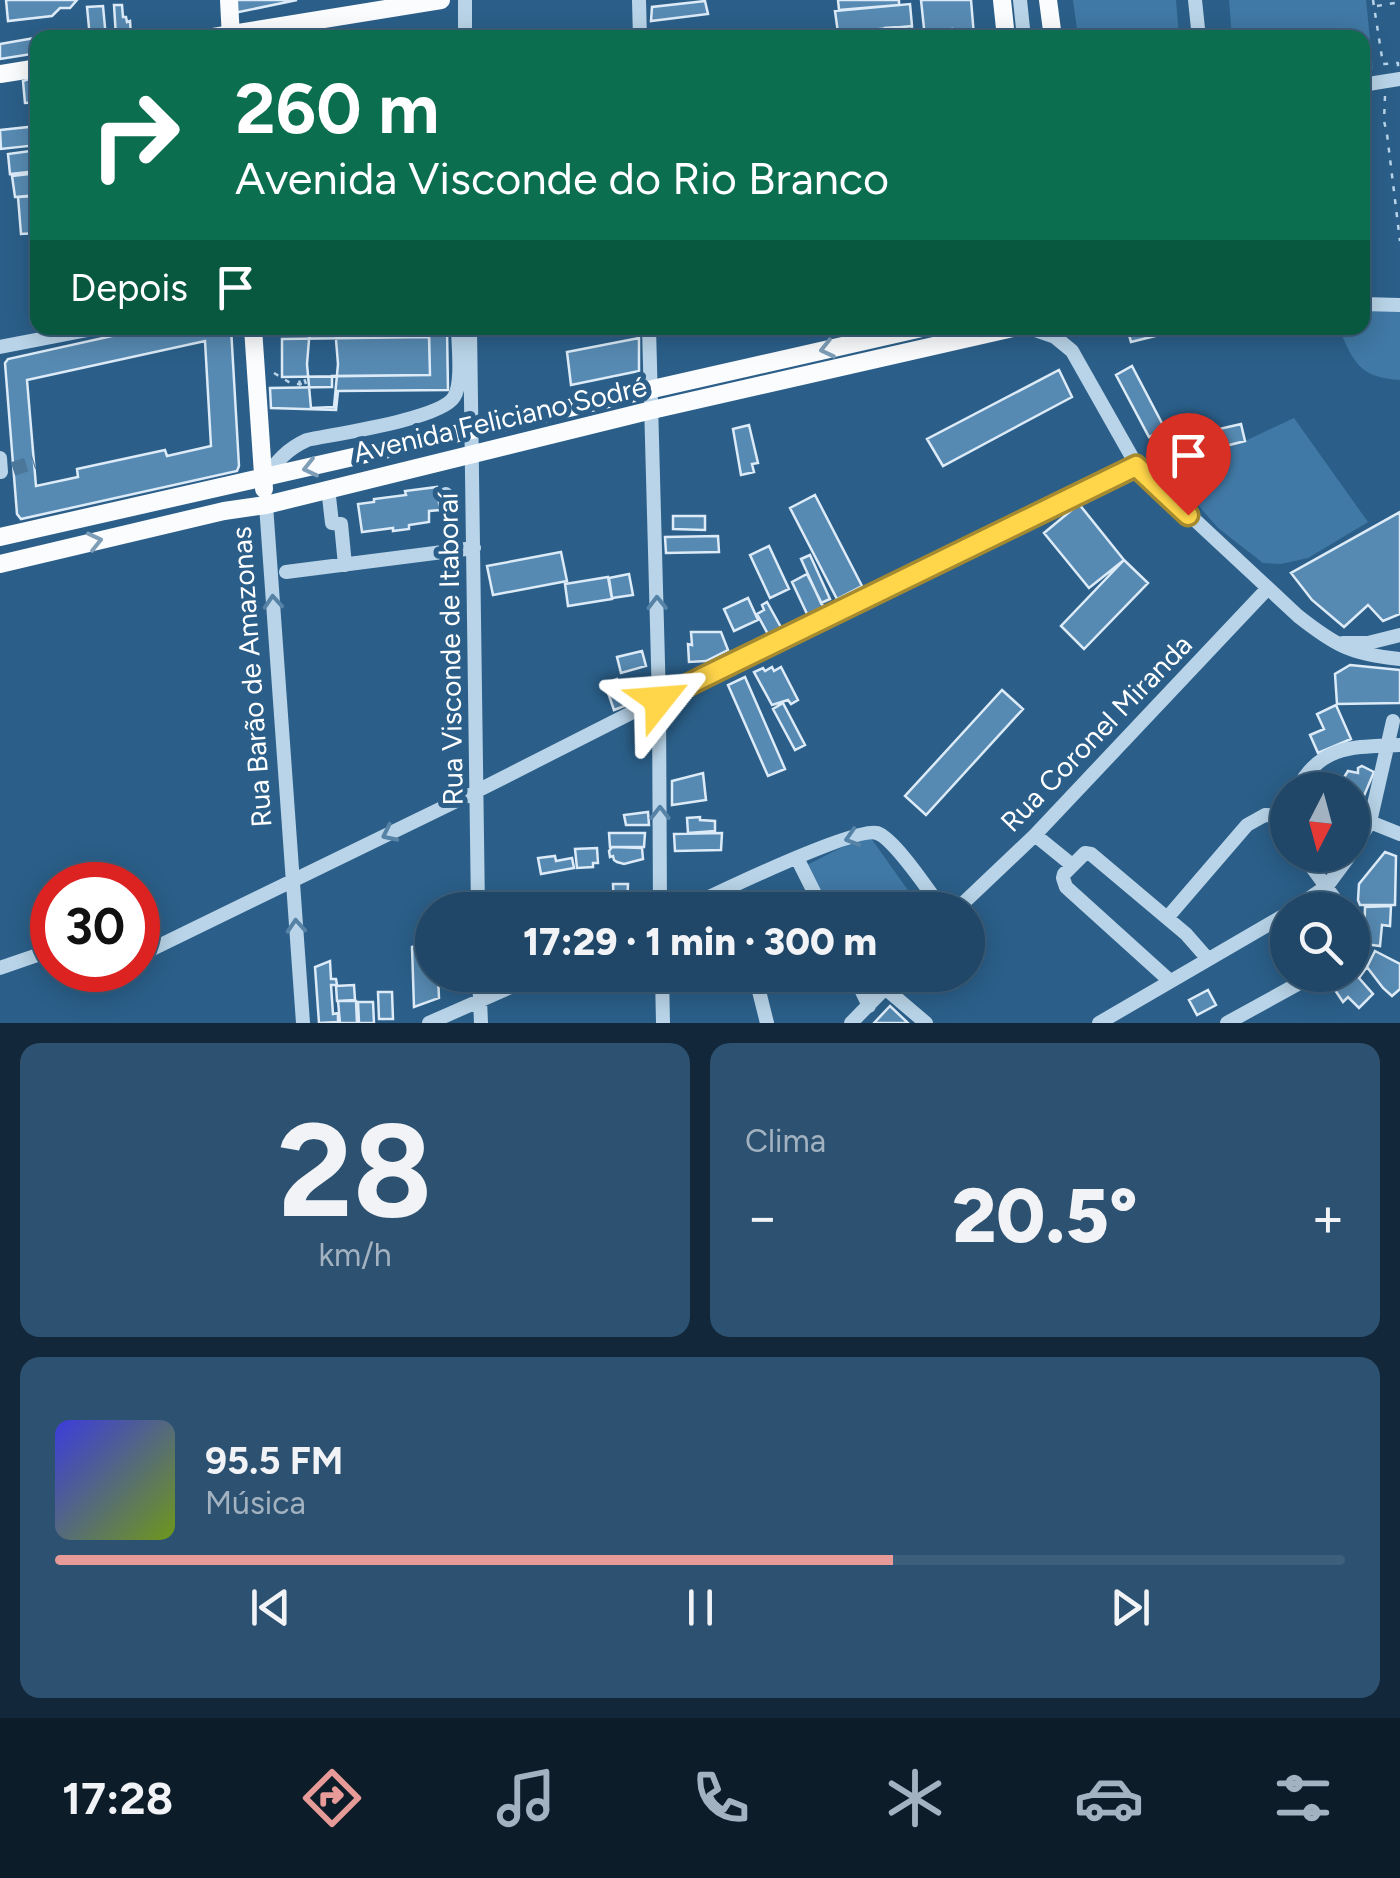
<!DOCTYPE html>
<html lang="pt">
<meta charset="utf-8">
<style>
:root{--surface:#204767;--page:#2d5170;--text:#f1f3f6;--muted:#a2b2c0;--line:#3d5f7b;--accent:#e69b98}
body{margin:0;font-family:Figtree,sans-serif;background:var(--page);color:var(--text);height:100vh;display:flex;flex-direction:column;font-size:38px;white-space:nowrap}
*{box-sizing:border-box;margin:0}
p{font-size:32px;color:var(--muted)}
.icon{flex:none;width:55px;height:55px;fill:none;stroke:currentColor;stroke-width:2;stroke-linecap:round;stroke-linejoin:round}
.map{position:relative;height:1023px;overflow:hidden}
.details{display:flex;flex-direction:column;gap:20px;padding:20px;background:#122739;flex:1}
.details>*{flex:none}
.top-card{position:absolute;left:30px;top:30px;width:1340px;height:305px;border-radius:20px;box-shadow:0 5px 25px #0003,0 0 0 2px var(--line);background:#0b6e4f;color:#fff;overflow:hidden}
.needle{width:65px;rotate:186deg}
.controls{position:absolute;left:1270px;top:772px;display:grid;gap:20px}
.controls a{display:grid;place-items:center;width:100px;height:100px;border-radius:50%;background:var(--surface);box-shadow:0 5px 25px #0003,0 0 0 2px var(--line);font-size:50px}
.speed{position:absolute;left:30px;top:862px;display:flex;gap:20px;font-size:50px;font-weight:700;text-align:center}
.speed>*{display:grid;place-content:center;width:130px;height:130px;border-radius:50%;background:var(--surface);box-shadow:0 5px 25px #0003,0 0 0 2px var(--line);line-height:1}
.speed .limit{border:15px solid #d22;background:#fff;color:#111}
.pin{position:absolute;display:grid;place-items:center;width:85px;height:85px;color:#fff;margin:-102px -42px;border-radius:50% 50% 50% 0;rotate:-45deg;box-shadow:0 0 10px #0007}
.pin .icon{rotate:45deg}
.me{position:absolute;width:110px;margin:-55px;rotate:62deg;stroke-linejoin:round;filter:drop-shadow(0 0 8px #0008)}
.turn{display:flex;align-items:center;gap:35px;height:210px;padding:0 40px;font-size:45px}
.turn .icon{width:130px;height:130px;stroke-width:2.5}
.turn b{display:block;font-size:70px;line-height:85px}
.then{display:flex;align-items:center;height:95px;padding:0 40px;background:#0003;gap:20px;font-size:38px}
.big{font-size:75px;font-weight:800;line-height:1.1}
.details .widget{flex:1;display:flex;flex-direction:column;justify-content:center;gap:15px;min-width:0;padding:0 35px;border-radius:20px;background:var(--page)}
.details .dial{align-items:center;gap:0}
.dial b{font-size:130px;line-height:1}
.song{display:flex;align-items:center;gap:30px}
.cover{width:120px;height:120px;border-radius:15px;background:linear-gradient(135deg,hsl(240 70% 55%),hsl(80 70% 35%))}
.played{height:10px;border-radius:5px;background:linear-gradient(90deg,var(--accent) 65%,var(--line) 65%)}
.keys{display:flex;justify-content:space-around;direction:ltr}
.heat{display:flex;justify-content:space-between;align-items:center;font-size:55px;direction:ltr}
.details .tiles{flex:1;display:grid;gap:20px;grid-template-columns:1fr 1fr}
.widget:last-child{grid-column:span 2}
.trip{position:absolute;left:415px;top:892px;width:570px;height:100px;border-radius:50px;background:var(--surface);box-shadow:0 5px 25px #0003,0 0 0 2px var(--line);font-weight:800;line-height:100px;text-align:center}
.tabs{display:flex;height:160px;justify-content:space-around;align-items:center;background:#0d1c29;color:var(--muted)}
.tabs .icon{width:70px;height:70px}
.tabs .active{color:var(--accent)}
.tabs b{font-size:45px;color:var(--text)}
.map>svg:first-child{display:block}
.green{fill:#4079a5}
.building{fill:#578ab2;stroke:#dcebf7;stroke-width:2.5;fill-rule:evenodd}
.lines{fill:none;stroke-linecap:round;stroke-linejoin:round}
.minor-tunnel{stroke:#4b779b;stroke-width:14;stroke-dasharray:14 7;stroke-linecap:butt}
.path{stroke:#b9d4e8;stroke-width:2.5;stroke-dasharray:5 8;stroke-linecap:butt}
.minor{stroke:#b9d4e8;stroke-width:14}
.major{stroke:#fbfcfe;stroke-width:18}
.path-bridge{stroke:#b9d4e8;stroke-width:2.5;stroke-dasharray:5 8;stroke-linecap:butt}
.oneway{stroke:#7e9eb8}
.oneway2{stroke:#5682a6}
.route-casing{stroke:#a68a30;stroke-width:25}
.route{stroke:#ffd54a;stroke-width:18}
.labels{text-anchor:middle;stroke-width:10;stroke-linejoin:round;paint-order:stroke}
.street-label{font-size:28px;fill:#fff;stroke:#2b5f89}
</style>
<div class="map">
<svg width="1400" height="1023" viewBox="0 0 1400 1023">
<rect width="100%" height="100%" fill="#2b5f89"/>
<path class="green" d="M1073,0h103l3,37h-101z
M1229,0h137l7,69 -10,2 -1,-33 -130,-1z
M1363,303l37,6v71c-40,-2 -47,-18 -61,-52h23z
M1294,418l74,104 -60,36 -27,6 -18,-1 -45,-35 -55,-63 82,-24z
M868,834l54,76h-92l-23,-45z"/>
<path class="building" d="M6,0h71l-7,8h-10l-8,8 -44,5z
M232,0h65l-63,13z
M838,0h61v5l-60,5z
M921,0h50l3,36 -19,2 -3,-9 -5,1 -2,8h-20z
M705,1l3,13 -57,7 1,-14z
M910,4l2,22 -74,7 -3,-22z
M114,5h8l1,12h3l1,5 3,-1 1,15 -15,1z
M103,6l3,32h-16l-3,-31z
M912,26l1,12h-28v-10z
M40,37l-2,1v15l-38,6v-15z
M35,77l3,25 -13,1 -2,-22z
M38,126v19l-37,4 -1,-19z
M38,150v21l-28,3 -2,-20z
M38,173v22l-23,2 -3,-21z
M38,196v37l-17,1 -3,-37z
M148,328h83l8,138 -2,5 -216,48 -4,-5 -12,-151 3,-4zM205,341l6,105 -44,10 -2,-6 -88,19 1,8 -42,9 -9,-106z
M310,328h25l3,36 -4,43 -23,1 -4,-44z
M429,328h18l1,62 -110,1 -2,19 -65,-2 -1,-20 62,-1v-11l98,-1z
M1127,328h26l2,8 -24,6z
M429,337l1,38 -148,2v-38z
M639,338v33l-68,14 -4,-33z
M1132,366l33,63 -16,8 -33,-62z
M1059,370l13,27 -129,69 -16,-27z
M1241,424l4,17 -51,13 -5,-18z
M749,425l9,38 -6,1 2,8 -13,3 -8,-46z
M437,487l3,23 -11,1v11l-20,3v4l-16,2v-3l-31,4 -4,-28 16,-2v-3l32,-4 -1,-4z
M815,495l47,91 -25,13 -47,-91z
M1079,504l45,56 -35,28 -45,-55z
M1400,512v102l-17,7 -15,-16 -24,22 -32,-27 -21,-27z
M673,516h32v14l-32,-1z
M718,536l1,16 -53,1 -1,-16z
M769,546l20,43 -19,9 -20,-43z
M561,552l6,29 -74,14 -6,-29z
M810,555l20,44 -9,4 -20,-44z
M1124,560l24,23 -64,66 -23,-23z
M629,574l4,21 -21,3 -3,-20z
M807,574l17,34 -16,8 -16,-34z
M608,577l4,22 -44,7 -3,-22z
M748,598l10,22 -24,11 -10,-22z
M767,602l16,29 -13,7 -13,-24 7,-4 -2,-5z
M691,632h30l7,18 -22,11 -17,1 -1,-18 4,1z
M642,651l4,15 -25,7 -4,-16z
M1350,665l50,5v33l-63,1 -2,-30z
M772,667l2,4 7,-4 17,33 -7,4 -3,-4 -16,5 -18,-33 9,-4 2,3z
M745,677l40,92 -17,7 -40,-91z
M617,679l10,26 -13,5 -9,-26z
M1002,690l21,19 -97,106 -21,-19z
M783,703l22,42 -10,5 -22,-41z
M1336,705l15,34 -33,14 -8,-18 14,-6 -7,-15z
M1362,766l12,6 -11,26 -11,-2v-6h-10l-4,-3 10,-16 10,2v-5z
M703,773l3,27 -34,5v-24z
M648,812l1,13h-23l-2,-10z
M700,817v3l15,1v10l-27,2 -1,-15z
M609,833h36l-1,14h-34z
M722,833l-1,17 -46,1 -1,-17z
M612,847l30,1 1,11 -19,5 -7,-2 -3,-2 -1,-4 -3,1 -1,-6z
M597,848l1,15h-5v4l-16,1 -2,-19z
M1385,852l11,4 -1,49h-35l-2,-5 1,-16z
M555,856l1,5 16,-3 2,10 -33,6 -3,-16z
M613,884h15l-1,26h-13z
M1391,906l-1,20 -8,-1 -2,21 -16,-2 1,-37z
M432,938v37h6l1,23 -25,9 -2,-60z
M1375,951l25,13v25l-8,7 -9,-8 -16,-21z
M1355,955l12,12 -8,11 14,16 -14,14 -11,-11 -5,5 -12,-18 8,-9h13v-16z
M330,961l1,18h5l1,6h-6l2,29 5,-1v9l-19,1 -4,-56z
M354,985l1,15 -18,1 -1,-15z
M1208,990l8,15 -19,10 -8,-15z
M378,992h14l1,27h-14z
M338,1001h18l1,22h-17z
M358,1002h15l1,21h-15z
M890,1006l18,17h-34z"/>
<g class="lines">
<path class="minor-tunnel" d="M13,469l21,-7"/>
<path class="path" d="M1373,0l10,64 15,-1v4
M1377,6l23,-4
M1385,96l-1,25 3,13 13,107
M274,373l18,11h14"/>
<path class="minor" d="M465,0v38
M639,0l1,38
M1020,0l4,38
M1195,0l4,38
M1362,85l38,-6
M1362,304l38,1
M470,328l8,582
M649,328l10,372 1,210
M1029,328l26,9 17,14 65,115 161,150c38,30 53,38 102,43
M0,347l98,-19
M0,458l1,14
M264,479c13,-18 23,-30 43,-39 28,-6 134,-21 147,-43 9,-14 4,-53 4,-69
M328,488l4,35 9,1 4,41
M446,494l5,56
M266,505l37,518
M286,572l188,-24
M1343,643h25l32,-8
M1297,790c23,-46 58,-43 103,-45
M1370,822l30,12
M1035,835l37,30
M1352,851l18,-29 23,-101
M1303,855l40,55
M797,858l26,52
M732,887l6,23
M682,910c29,-14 173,-84 195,-77 18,6 53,60 66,77
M956,910l79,-75 233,-247
M1292,910l35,-24 23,-31
M1167,918l80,-93 18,-10 23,1
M138,956l339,-165 225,-114 435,-211
M0,968l52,-18
M92,970l4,2 10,-2
M479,975l2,48
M662,975l1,48
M755,975l12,48
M854,975l15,31
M1170,981l-104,-94 -3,-9 1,-4 21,-21 6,1 6,5 89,75 21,24
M886,989l40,34
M429,1023l109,-48
M851,1023l47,-48
M1099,1023l189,-110
M1227,1023l87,-48"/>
<path class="major" d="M229,0l2,38
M1002,0l4,38
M1048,0l5,38
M207,38l234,-38
M0,74l38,-6
M253,328l11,161
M0,537l922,-209
M0,564l224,-53 42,-6 386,-95 361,-82"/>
<path class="path-bridge" d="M306,384l-2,-6 -5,1 1,6 9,1"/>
</g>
<defs><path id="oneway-chevron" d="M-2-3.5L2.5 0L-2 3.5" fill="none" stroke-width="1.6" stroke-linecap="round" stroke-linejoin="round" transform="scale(2.5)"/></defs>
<g class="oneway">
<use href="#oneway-chevron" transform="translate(827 349) rotate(167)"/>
<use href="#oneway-chevron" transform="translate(310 468) rotate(167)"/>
<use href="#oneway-chevron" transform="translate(95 541) rotate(-13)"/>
</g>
<g class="oneway2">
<use href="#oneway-chevron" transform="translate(273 602) rotate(-94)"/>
<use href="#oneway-chevron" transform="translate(657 603) rotate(-91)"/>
<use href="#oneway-chevron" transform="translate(660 813) rotate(-90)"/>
<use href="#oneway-chevron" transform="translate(389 834) rotate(154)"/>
<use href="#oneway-chevron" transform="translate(852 838) rotate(163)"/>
<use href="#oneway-chevron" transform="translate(296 926) rotate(-94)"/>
</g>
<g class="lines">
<defs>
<path id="route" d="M659,700l43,-22 434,-212 52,49"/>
</defs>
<use href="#route" class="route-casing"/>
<use href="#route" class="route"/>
</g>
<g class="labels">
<g class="street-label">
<text transform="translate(500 419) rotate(-13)" y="10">Avenida Feliciano Sodré</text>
<text transform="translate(450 649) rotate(-91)" y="10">Rua Visconde de Itaboraí</text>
<text transform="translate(251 677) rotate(-94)" y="10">Rua Barão de Amazonas</text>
<text transform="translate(1096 733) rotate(-46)" y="10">Rua Coronel Miranda</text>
</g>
</g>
</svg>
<div class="controls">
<a><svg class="needle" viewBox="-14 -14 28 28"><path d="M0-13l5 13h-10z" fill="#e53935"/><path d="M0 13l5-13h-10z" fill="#a2b2c0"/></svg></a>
<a><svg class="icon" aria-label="search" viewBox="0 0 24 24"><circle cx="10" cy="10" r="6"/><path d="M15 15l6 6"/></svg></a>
</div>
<div class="speed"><div class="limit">30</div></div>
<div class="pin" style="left:1188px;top:515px;background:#d93025"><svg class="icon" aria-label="arrive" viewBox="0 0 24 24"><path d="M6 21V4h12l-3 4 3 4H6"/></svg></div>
<svg class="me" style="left:659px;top:700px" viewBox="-20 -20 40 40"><path d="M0-17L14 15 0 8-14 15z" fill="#ffd54a" stroke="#fff" stroke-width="4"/></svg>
<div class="trip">17:29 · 1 min · 300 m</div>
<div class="top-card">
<div class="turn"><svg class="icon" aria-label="right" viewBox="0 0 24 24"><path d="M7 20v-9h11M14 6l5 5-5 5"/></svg><div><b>260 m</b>Avenida Visconde do Rio Branco</div></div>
<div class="then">Depois<svg class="icon" aria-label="arrive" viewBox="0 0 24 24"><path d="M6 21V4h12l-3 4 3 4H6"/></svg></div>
</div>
</div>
<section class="details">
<div class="tiles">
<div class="widget dial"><b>28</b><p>km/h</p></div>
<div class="widget"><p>Clima</p>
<div class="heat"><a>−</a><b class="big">20.5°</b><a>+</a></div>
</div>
<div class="widget">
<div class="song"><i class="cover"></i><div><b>95.5 FM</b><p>Música</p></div></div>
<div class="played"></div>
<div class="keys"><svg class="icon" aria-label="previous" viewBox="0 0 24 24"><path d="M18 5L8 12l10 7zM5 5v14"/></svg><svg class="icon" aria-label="pause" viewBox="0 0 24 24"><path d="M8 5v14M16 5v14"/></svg><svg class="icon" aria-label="next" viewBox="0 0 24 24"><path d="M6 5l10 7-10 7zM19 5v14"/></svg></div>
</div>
</div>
</section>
<nav class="tabs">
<b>17:28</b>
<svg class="icon active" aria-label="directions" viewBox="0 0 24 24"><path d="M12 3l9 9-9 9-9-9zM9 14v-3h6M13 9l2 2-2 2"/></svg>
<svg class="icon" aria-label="music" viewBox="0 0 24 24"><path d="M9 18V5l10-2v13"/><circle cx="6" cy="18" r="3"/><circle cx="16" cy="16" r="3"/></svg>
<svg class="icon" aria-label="phone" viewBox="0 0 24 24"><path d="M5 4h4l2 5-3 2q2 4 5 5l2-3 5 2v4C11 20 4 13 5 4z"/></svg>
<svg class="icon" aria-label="climate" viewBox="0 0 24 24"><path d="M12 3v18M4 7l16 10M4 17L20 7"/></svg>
<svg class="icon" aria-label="car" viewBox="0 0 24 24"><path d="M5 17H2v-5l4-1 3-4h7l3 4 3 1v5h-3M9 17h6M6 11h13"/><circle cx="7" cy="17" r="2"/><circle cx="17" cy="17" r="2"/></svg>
<svg class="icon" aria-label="filters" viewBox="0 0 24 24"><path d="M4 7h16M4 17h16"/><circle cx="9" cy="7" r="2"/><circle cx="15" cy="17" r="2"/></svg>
</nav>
